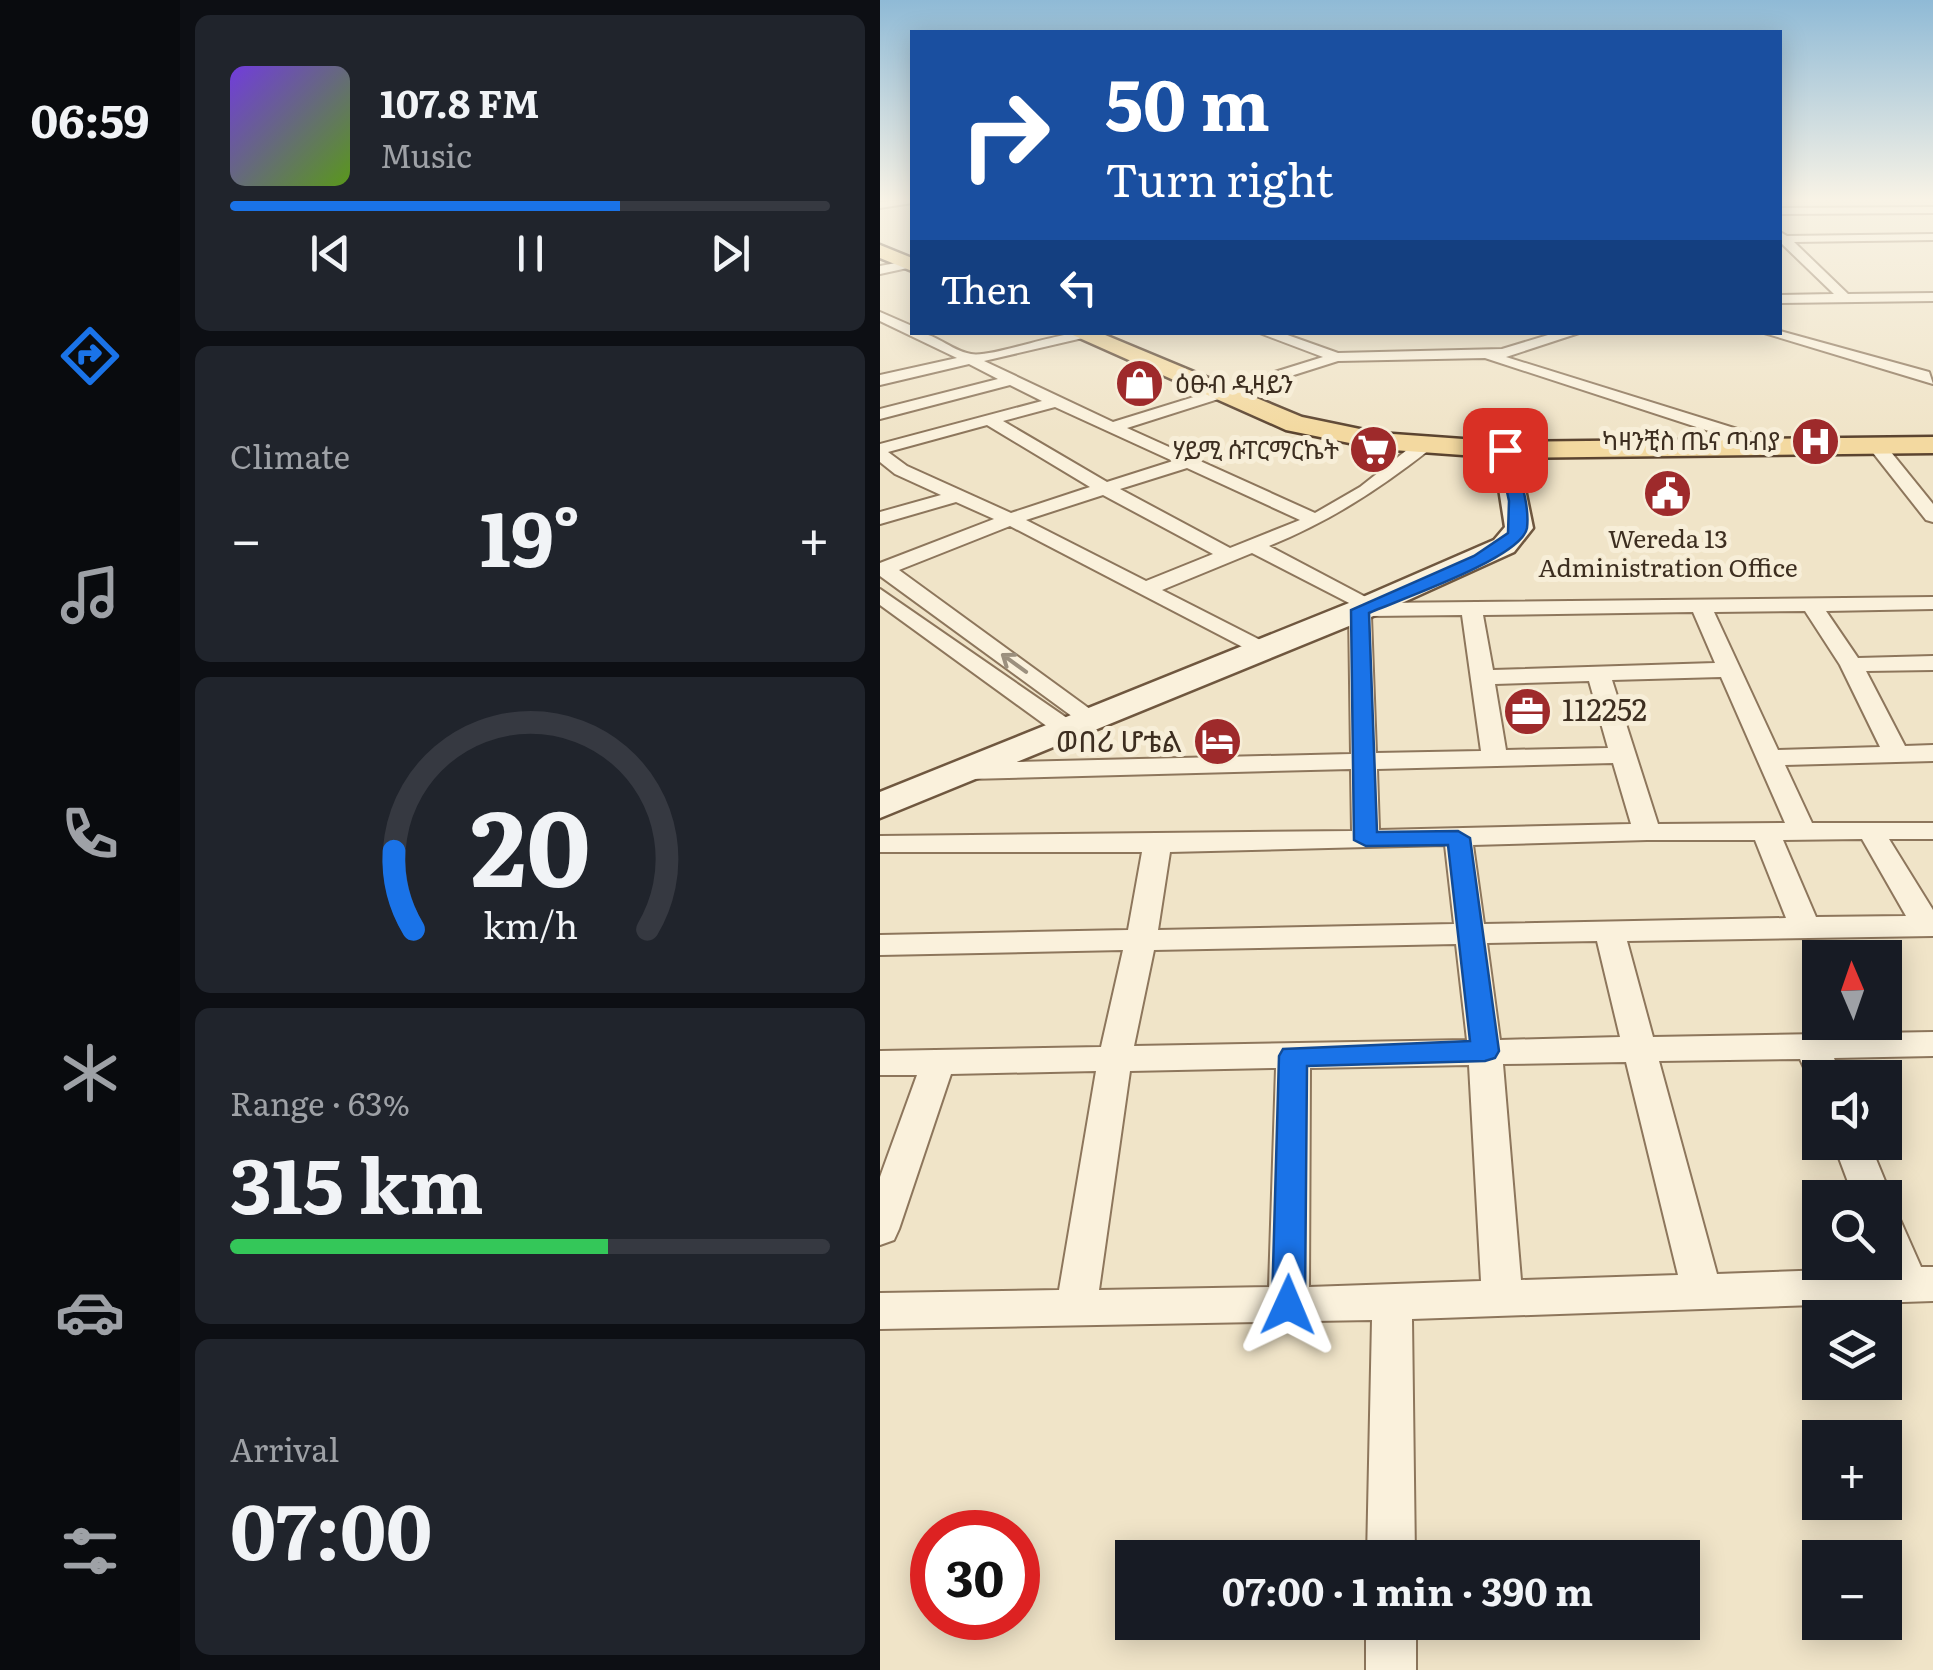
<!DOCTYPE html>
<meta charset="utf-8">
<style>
:root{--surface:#171b24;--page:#20242c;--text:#f1f3f6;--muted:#9ea1a6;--line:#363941;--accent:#1a73e8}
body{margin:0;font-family:Literata,"Noto Sans Ethiopic",serif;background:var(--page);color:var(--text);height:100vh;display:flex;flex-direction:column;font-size:38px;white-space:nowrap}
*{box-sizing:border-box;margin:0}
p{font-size:32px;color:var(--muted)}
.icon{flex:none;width:55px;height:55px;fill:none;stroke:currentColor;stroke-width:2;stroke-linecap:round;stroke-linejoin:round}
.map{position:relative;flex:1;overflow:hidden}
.sheet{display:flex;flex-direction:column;gap:15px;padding:15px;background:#0d0f14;width:700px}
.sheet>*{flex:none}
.banner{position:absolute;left:30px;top:30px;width:872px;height:305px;border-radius:0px;box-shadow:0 5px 25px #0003;background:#1a4fa0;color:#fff;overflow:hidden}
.needle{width:65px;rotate:358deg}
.buttons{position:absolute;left:922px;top:940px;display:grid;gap:20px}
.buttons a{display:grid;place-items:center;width:100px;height:100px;border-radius:0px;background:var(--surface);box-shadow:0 5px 25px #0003;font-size:50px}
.speed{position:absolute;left:30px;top:1510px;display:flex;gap:20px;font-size:50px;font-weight:700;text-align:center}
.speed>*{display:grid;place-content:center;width:130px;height:130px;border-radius:50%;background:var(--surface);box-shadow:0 5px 25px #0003;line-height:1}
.speed .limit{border:15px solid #d22;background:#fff;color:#111}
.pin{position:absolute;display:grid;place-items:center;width:85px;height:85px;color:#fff;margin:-42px;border-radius:20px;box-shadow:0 5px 15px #0006}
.me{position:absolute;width:110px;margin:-55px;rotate:1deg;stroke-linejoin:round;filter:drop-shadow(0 0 8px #0008)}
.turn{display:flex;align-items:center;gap:35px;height:210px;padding:0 30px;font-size:45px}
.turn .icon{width:130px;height:130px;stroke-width:2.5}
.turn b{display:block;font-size:70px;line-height:85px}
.then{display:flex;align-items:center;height:95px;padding:0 30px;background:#0003;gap:20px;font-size:38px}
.big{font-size:75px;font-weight:700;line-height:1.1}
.sheet .widget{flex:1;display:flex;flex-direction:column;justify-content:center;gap:15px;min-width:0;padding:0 35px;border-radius:15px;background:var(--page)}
.sheet .dial{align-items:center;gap:0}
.dial svg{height:260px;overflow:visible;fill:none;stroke:var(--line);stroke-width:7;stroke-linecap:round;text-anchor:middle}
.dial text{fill:var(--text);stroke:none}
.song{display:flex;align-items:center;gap:30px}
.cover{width:120px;height:120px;border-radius:15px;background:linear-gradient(135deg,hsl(260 70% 55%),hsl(90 70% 35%))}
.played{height:10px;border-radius:5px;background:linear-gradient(90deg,var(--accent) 65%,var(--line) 65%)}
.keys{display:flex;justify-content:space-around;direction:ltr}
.heat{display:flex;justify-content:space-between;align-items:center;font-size:55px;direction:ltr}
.charge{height:15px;border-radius:8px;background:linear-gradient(90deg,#34c759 63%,var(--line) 0)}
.trip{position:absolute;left:235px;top:1540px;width:585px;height:100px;border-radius:0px;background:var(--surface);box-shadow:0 5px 25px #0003;font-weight:700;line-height:100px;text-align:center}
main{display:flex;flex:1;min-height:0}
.menu{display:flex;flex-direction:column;width:180px;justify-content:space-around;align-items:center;background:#090b0e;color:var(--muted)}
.menu .icon{width:70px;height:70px}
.menu .selected{color:var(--accent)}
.menu b{font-size:45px;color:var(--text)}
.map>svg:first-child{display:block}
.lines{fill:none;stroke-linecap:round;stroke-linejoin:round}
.street-casing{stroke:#8d765c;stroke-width:4}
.secondary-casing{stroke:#6f573f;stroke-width:5}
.primary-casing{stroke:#5b4430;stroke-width:5}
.street{fill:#faf1dc;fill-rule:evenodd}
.secondary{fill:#faf1dc;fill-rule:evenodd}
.primary{fill:#f3d9a0;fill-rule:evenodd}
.oneway{stroke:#9c907e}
.route{fill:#1a73e8;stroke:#114b97;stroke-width:2.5}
.labels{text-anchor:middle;stroke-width:10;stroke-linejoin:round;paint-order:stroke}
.far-poi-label{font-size:25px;fill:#3d2e20;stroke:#f7eed8;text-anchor:end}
.poi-label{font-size:30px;fill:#3d2e20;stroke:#f7eed8;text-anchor:start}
</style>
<main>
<nav class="menu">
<b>06:59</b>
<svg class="icon selected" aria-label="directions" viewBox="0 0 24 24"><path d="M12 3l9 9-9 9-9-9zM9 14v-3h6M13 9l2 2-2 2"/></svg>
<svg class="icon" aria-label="music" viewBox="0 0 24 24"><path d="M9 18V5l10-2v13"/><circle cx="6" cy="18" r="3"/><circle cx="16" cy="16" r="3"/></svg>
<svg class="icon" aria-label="phone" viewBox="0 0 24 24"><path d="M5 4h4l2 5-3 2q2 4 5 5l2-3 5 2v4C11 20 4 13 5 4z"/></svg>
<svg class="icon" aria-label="climate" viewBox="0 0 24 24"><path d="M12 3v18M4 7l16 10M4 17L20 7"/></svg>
<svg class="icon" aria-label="car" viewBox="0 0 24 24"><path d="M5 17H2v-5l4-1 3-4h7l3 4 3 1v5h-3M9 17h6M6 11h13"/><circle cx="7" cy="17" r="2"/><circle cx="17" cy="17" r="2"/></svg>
<svg class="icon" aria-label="filters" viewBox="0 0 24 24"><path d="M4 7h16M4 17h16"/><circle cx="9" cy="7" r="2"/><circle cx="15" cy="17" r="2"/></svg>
</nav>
<section class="sheet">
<div class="widget">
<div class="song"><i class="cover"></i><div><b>107.8 FM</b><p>Music</p></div></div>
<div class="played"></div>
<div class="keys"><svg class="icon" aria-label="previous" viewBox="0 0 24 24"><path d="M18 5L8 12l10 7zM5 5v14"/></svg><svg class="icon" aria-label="pause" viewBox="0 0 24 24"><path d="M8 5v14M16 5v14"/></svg><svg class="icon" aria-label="next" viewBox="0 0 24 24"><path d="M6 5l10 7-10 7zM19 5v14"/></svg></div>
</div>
<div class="widget"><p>Climate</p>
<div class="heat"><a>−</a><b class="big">19°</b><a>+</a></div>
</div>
<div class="widget dial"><svg viewBox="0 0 100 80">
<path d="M14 69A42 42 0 1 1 86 69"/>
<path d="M14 69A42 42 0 0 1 8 45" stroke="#1a73e8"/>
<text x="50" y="56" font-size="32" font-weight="700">20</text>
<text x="50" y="72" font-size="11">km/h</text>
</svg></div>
<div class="widget"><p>Range · 63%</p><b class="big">315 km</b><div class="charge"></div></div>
<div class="widget"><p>Arrival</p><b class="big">07:00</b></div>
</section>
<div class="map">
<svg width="1053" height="1670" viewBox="0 0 1053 1670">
<rect width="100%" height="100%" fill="#f0e4c8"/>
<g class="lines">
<defs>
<path id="street" d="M32,199v4l-32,5v-6z
M1053,207v6l-153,1v-6z
M900,232l7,4 146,-2v6l-139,2 54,52 85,-1v8l-153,2v-8l54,-1 -54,-52z
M32,260v7l-32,7v-8z
M0,312l32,14v6c24,0 37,18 59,22 20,4 86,-22 117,-22l-1,5 -103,24 129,61 210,-65 -66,-25h22l59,21 164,-4 56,-17h24l-76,25 273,85v8h-12l-282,-92 -147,3 -211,67 188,85 45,-26 57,-45h12v8c-51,40 -99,71 -160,96l108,57 556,-6v12l-107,2 32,47 75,-2v14l-67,1 39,75 28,-1v16l-148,4 27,58h121v16h-44l44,71v26l-306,5 26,96 280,-5v24l-99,2 8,20h-22v11l-7,-2 -13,-28 -141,2 58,213 166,-6 2,-58 13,5 23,52h12v34l-521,18 3,239h-48l5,-238 -492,9v-36l179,-3 37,-219 -145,3 -52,155 -5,11 -14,5v-68l37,-102h-37v-24l221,-4 22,-97 -243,5v-20l248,-5 14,-78h-262v-16l472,-5 -1,-62 -382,10 -13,-8 13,-8 382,-9 -2,-144 4,-5 -101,-52 -90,37 106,54 3,5 -11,7 -250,-130 -111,44 206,150 -3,5h-18l-204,-149v-13l114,-44 -38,-17 -76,22v-12l61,-17 -46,-21 -15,-12v-18l162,-43 -32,-16 -130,34v-10l118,-30 -29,-15 -89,21v-10l77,-17 -77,-37zM175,407l118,54 -66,21 -104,-61zM107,425l103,62 -79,26 -104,-47 -19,-14zM307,468l113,52 -70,28 -110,-59zM223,495l110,59 -67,27 -120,-61zM925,611l35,54 40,82 -102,3 -64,-138zM813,612l22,51 -222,7 -10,-55zM582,615l19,136 -105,2 -5,-137zM841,677l64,146 -127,1 -46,-144zM709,681l19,67 -102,2 -11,-66zM733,763l18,61 -252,6 -2,-61zM982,839l44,77 -90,1 -33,-77zM767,840h108l31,78 -302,6 -11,-79zM565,845l9,79 -296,6 12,-78zM717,941l23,96 -120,3 -13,-97zM576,944l11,96 -333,6 20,-96zM746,1062l52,213 -157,5 -18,-216zM589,1065l12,216 -172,6 1,-219zM396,1068l-7,219 -170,3 31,-219z
M900,331l149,41 4,12 -172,-52z
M990,441h12l51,63v18l-7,-2 -56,-71z
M0,589l197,136 3,5 -3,5h-18l-179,-130z
M953,1142h36l23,56 -6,11 -1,-11h-31z
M486,1622h50v48h-50z"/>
<path id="secondary" d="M625,443l12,7 16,78 -19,24 -143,65 -491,201v-26l469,-189 145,-63 11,-13 -12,-77z"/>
<path id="primary" d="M0,245l32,13v13l-32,-13z
M186,332h32l204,85 77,16 126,9 428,-5v16l-428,5 -126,-9 -93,-19z"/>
</defs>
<use href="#street" class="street-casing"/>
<use href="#secondary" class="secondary-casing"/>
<use href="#primary" class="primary-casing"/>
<use href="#street" class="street"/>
<use href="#secondary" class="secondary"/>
<use href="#primary" class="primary"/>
</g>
<defs><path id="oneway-shaft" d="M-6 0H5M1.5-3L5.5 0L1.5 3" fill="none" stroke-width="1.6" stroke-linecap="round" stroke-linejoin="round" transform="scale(2.5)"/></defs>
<use class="oneway" href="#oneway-shaft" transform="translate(134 663) rotate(-144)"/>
<linearGradient id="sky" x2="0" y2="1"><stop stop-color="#8fbad6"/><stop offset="0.46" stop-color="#f8f3e6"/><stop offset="1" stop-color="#f8f3e6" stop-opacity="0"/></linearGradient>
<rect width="1053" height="433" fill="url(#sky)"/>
<path class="route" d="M625,446l7,4c6,23 18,53 15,78 -5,30 -129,72 -158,85l8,219 81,-1 12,7 29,213 -4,7 -10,3 -178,5 -2,239 -5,10 -12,5 -11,-5 -5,-10 7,-249 4,-7 187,-8 -22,-196 -82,1 -12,-6 -3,-230 123,-54 34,-23 1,-32 -11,-51z"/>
<defs>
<symbol id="shop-disc" viewBox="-11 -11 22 22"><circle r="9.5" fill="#9e2a2b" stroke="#f7eed8"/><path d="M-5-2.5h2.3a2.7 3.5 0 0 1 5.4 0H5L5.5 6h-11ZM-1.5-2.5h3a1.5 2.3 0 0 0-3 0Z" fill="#fff"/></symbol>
<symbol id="hospital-disc" viewBox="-11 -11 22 22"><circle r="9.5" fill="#9e2a2b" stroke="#f7eed8"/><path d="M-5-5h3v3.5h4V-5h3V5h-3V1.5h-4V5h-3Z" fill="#fff"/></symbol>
<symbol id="supermarket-disc" viewBox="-11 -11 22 22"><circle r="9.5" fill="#9e2a2b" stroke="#f7eed8"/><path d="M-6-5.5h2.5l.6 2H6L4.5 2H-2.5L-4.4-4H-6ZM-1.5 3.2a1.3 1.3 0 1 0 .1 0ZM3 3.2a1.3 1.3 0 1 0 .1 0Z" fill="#fff"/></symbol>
<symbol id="civic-disc" viewBox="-11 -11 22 22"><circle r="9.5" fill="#9e2a2b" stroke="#f7eed8"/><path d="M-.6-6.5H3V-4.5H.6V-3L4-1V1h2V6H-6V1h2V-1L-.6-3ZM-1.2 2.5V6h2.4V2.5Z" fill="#fff"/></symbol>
<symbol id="office-disc" viewBox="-11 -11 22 22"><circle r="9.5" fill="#9e2a2b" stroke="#f7eed8"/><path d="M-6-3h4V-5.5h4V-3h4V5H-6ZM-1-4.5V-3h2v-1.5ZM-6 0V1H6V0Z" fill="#fff"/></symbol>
<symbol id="hotel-disc" viewBox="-11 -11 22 22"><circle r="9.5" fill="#9e2a2b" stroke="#f7eed8"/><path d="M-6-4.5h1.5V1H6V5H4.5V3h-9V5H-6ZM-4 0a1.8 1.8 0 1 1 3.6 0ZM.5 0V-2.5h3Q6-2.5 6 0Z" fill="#fff"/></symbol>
</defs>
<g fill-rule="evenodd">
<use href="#shop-disc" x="232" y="356" width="55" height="55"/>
<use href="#hospital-disc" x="908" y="414" width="55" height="55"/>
<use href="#supermarket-disc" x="466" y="422" width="55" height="55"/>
<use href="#civic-disc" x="760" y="466" width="55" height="55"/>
<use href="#office-disc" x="620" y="684" width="55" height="55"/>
<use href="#hotel-disc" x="310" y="714" width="55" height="55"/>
</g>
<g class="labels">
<g class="far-poi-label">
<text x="295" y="393" text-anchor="start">ዕፁብ ዲዛይን</text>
<text x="900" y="450">ካዛንቺስ ጤና ጣብያ</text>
<text x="459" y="459">ሃይሚ ሱፐርማርኬት</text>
<text x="788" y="548" text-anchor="middle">Wereda 13<tspan x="788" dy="29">Administration Office</tspan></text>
</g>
<g class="poi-label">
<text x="682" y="721">112252</text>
<text x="302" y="752" text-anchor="end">ወበሪ ሆቴል</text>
</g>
</g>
</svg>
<div class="buttons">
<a><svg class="needle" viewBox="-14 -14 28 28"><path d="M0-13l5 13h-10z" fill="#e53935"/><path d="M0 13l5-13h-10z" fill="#9ea1a6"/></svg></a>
<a><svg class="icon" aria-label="sound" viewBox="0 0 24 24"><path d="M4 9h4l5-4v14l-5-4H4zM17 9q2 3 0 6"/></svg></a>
<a><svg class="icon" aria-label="search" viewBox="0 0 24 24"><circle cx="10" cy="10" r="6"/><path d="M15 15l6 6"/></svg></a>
<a><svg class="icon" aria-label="layers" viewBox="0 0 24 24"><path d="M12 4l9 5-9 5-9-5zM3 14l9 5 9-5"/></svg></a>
<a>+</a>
<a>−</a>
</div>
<div class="speed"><div class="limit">30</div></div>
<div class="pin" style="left:625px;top:450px;background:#d93025"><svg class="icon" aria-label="arrive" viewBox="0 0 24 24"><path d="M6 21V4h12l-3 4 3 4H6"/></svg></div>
<svg class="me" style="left:408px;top:1305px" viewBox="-20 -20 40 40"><path d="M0-17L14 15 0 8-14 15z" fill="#1a73e8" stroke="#fff" stroke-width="4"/></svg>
<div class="trip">07:00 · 1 min · 390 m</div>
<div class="banner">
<div class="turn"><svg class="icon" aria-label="right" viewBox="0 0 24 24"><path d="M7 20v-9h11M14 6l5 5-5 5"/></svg><div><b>50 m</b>Turn right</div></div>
<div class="then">Then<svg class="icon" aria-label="left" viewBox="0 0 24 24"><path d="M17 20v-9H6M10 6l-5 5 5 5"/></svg></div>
</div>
</div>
</main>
